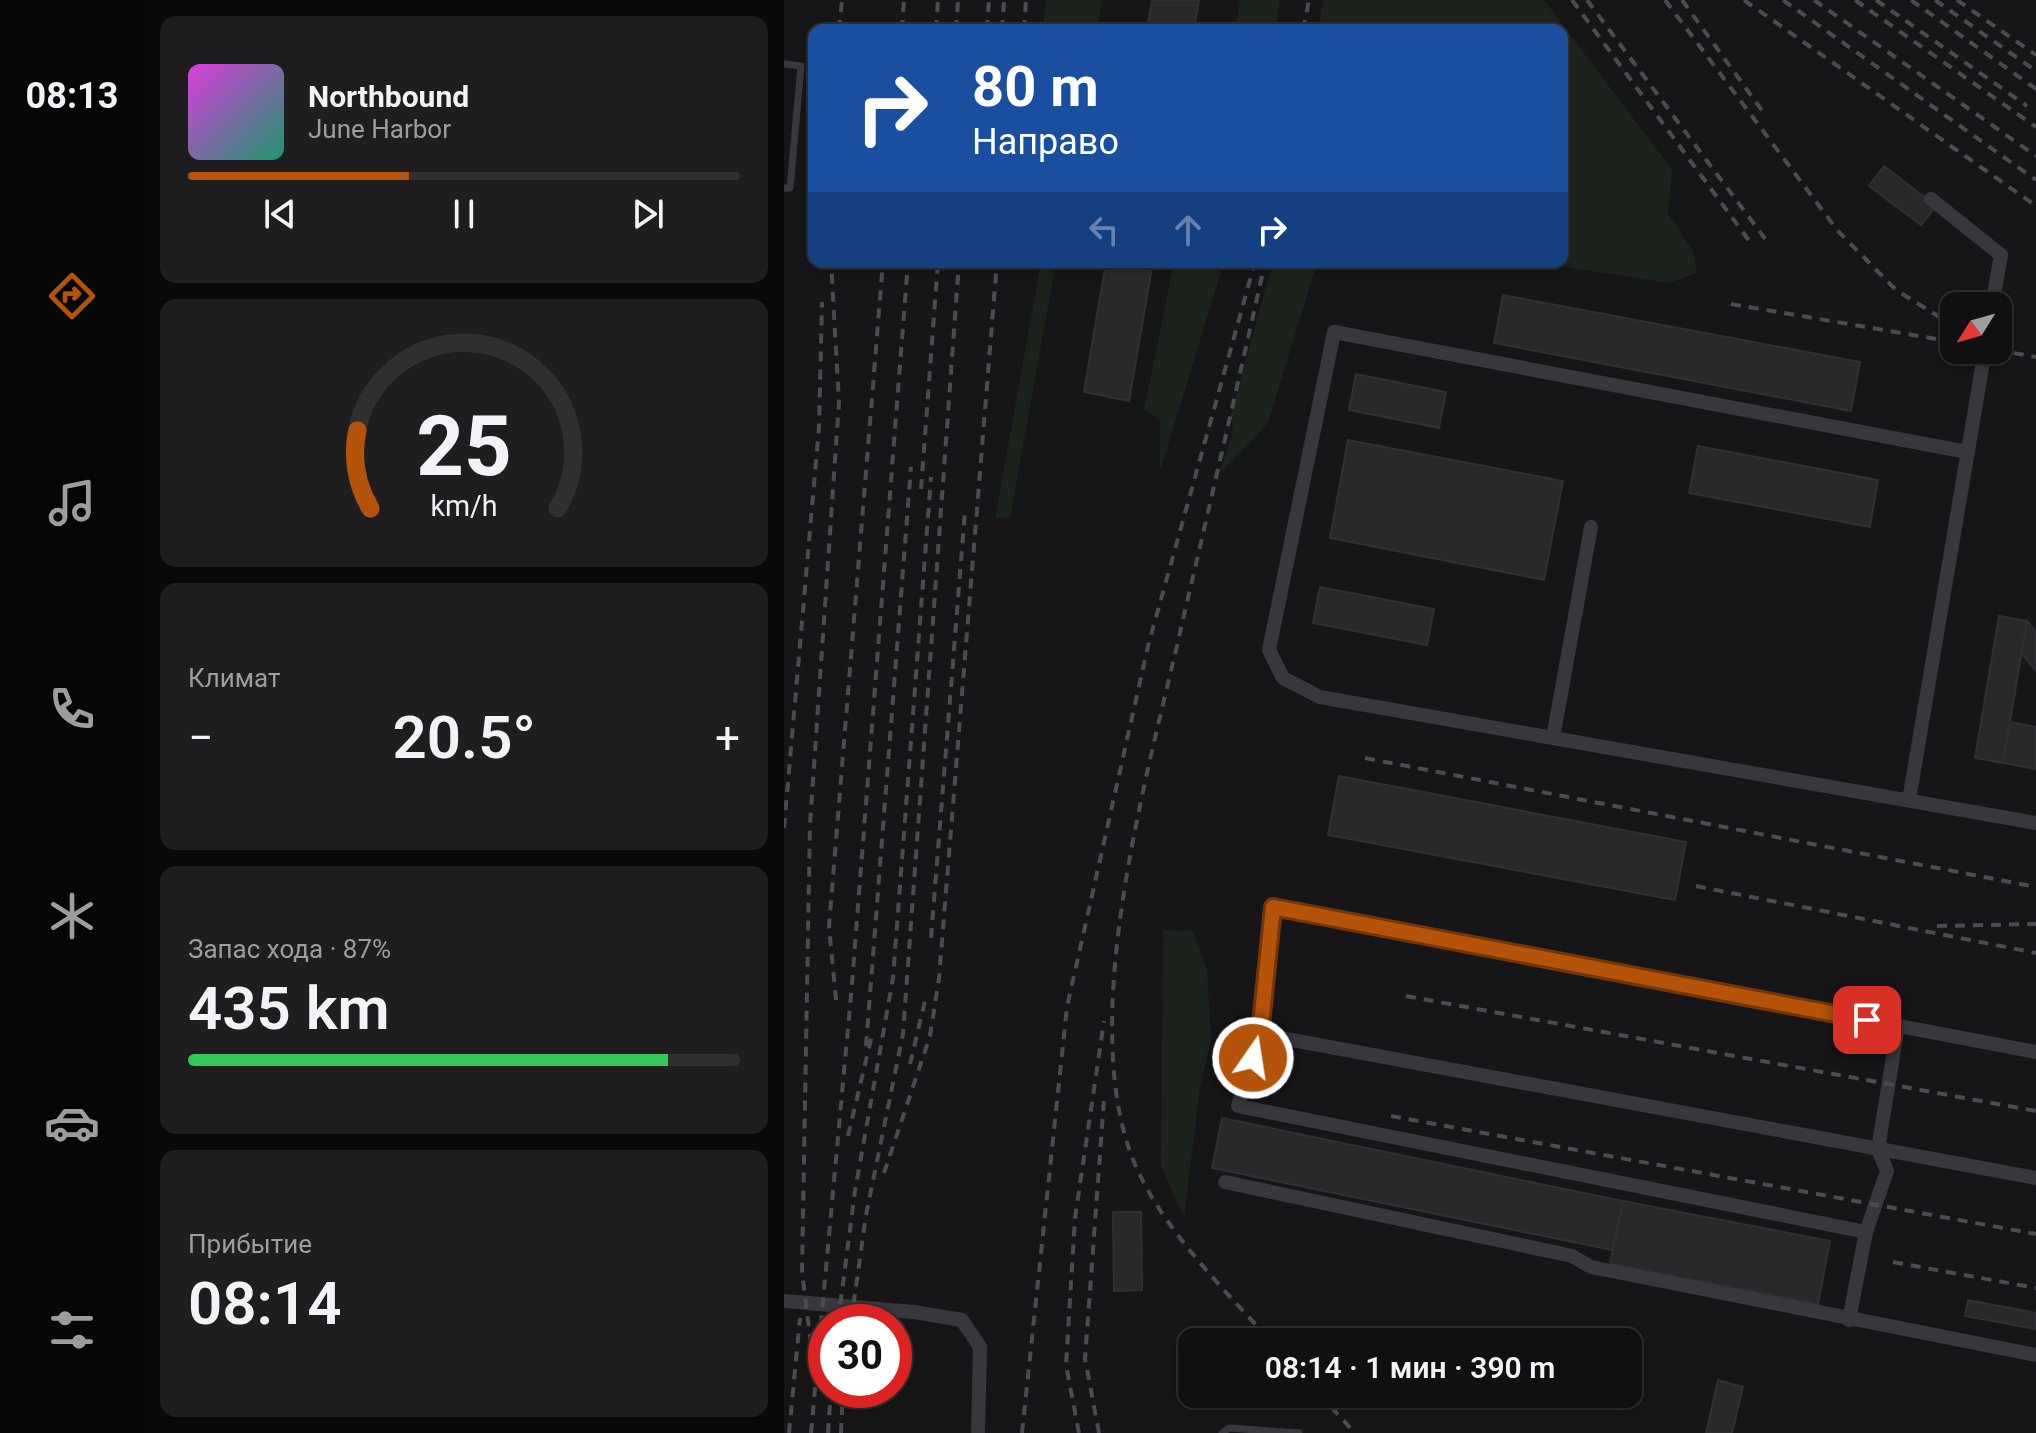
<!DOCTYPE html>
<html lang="ru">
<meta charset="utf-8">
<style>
:root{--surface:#101012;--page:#1e1e20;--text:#f1f3f6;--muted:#9c9d9f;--line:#303032;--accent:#b45309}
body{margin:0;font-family:Roboto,sans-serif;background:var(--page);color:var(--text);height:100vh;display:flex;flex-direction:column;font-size:30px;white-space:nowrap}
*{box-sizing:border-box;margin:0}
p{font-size:26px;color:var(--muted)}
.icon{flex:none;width:44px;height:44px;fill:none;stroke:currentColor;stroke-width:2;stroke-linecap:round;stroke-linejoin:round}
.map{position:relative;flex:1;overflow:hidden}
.panel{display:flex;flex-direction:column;gap:16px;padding:16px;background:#09090a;width:640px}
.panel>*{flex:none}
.hud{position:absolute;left:24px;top:24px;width:760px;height:244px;border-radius:16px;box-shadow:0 2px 6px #0004,0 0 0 2px var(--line);background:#1a4fa0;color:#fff;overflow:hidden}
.needle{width:52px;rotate:233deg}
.tools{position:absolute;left:1156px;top:292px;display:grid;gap:16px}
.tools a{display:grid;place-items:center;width:72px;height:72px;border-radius:16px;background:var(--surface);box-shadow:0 2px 6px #0004,0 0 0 2px var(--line);font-size:40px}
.speed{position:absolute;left:24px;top:1304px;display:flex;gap:16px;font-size:40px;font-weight:700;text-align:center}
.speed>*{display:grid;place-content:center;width:104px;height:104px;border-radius:50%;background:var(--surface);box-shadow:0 2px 6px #0004,0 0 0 2px var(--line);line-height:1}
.speed .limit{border:12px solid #d22;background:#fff;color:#111}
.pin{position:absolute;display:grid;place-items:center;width:68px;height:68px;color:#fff;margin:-34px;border-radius:16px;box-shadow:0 4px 12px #0006}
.me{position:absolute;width:88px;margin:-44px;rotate:13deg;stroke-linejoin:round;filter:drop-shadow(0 0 6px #0008)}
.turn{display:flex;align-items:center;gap:28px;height:168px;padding:0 32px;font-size:36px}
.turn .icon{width:104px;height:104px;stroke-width:2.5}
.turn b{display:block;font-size:56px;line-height:68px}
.lanes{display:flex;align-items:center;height:76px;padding:0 32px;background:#0003;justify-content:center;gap:40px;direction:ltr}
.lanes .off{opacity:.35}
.big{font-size:60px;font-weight:600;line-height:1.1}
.panel .card{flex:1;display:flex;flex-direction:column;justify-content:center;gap:12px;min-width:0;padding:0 28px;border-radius:16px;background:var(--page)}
.panel .dial{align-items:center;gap:0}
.dial svg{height:208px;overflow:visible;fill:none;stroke:var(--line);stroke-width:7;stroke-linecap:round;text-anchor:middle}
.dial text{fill:var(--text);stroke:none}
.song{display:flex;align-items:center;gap:24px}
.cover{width:96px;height:96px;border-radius:12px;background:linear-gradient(135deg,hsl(300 70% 55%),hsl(160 70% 35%))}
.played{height:8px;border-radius:4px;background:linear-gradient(90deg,var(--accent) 40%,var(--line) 40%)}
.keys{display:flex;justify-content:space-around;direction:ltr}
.heat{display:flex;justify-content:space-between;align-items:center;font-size:44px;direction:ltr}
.charge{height:12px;border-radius:6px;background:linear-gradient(90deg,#34c759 87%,var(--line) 0)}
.trip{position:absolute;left:394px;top:1328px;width:464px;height:80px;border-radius:16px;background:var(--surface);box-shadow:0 2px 6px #0004,0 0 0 2px var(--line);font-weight:600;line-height:80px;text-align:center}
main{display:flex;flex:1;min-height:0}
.tabs{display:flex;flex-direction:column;width:144px;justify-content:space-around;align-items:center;background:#060607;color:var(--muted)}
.tabs .icon{width:56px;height:56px}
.tabs .on{color:var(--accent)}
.tabs b{font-size:36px;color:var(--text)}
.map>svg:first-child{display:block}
.green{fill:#1c231d}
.building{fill:#29292c;stroke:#303034;stroke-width:2}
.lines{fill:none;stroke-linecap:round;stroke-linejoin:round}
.lane{stroke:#37383d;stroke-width:7}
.street{stroke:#37383d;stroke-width:14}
.rail{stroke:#4a4c52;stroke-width:4;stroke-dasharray:10 8;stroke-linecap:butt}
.route-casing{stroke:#753606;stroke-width:20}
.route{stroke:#b45309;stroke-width:14}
</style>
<main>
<nav class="tabs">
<b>08:13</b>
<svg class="icon on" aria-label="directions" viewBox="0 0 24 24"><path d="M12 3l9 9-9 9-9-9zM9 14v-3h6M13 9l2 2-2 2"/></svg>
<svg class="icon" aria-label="music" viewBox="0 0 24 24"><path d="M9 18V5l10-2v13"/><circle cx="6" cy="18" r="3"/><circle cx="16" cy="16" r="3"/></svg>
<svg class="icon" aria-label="phone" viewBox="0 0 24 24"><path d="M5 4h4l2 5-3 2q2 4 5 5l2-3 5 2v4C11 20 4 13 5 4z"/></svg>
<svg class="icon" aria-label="climate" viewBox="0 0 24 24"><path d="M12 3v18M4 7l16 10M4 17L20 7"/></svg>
<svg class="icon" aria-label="car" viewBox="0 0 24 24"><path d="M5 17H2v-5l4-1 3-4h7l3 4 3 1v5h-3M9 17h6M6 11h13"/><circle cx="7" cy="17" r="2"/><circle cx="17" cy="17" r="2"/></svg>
<svg class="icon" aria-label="filters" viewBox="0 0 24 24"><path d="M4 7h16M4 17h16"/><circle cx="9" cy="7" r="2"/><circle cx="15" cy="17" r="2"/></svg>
</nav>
<section class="panel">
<div class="card">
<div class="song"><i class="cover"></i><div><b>Northbound</b><p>June Harbor</p></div></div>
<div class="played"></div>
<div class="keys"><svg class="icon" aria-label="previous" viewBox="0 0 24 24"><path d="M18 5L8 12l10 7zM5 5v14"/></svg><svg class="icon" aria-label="pause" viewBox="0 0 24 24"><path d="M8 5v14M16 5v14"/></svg><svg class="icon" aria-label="next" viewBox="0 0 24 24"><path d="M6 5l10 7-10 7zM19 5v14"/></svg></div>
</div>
<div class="card dial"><svg viewBox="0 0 100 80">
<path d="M14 69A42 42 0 1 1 86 69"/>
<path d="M14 69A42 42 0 0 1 9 39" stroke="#b45309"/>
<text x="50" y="56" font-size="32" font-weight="700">25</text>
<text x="50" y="72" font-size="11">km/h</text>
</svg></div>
<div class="card"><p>Климат</p>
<div class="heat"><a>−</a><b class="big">20.5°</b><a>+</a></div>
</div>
<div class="card"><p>Запас хода · 87%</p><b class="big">435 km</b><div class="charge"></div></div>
<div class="card"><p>Прибытие</p><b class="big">08:14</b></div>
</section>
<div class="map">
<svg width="1252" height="1433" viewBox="0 0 1252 1433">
<rect width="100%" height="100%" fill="#161618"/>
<path class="green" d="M262,0h56l-5,30h-54z
M456,0h40l-5,30h-40z
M539,0h221l128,170 -4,44 25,37 4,22 -28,10 -136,-21h29v-232h-244z
M257,262h15l-46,256 -15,1z
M390,262h50l-64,209v-51l-16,-10z
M489,262h34l8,7 -47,154 -49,51 14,-41 -2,-19z
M379,930l30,1 14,40 4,70 -11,46 -16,131 -23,-52z"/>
<path class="building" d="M368,0h47l-5,30h-47z
M1100,166l52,40 -15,19 -52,-39z
M322,262h47l-24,139 -45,-9z
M719,295l357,67 -9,49 -357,-68z
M572,374l90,18 -7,36 -90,-18z
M564,440l215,41 -19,99 -214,-42z
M914,446l180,34 -8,47 -181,-34z
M536,587l114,22 -7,36 -114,-22z
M1215,616l28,5 -24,142 -28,-5z
M1243,621l9,11v39l-14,-17z
M1226,722l26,5v42l-33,-6z
M555,776l347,66 -11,58 -347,-65z
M438,1118l401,83 -11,49 -400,-82z
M839,1201l207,40 -12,63 -208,-40z
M329,1212h28l1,78 -28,1z
M1184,1300l68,13v16l-71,-13z
M934,1380l25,7 -11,46h-26z"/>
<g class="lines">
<path class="lane" d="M0,64l17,2 -11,122h-6
M438,1433l7,-5 70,5"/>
<path class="street" d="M1147,199l70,56 -9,51
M1183,452l-633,-120 -65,318 14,28 37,19 716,126
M769,738l38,-211
M1125,800l76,-450
M476,1034l-22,72 628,126 -17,88
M1252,1052l-763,-145 -13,127 776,144
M441,1182l347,74 19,11 445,88
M1082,1232l21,-61 -9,-22 20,-123
M0,1301l130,11 48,8 18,27 -2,86"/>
<path class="rail" d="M788,0l181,246
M803,0l179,240
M881,0l173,231 58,59 58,36
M898,0l84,116
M960,0l292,206
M999,0l253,180
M1030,0l222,156
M1071,0l181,127
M1092,0l151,106
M1127,0l125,89
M1151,0l101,71
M1173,0l79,55
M55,30l3,-30
M118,30l2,-30
M152,30l2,-30
M172,30l2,-30
M203,30l2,-30
M218,30l2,-30
M240,30l2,-30
M519,30l6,-30
M478,276c-26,116 -53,232 -80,348 -33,146 -110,406 -44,547 28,61 88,121 134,171
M947,304l223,38
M1212,350l40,7
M137,489l17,-227
M581,758l671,129
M0,828l35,-401 3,-125
M912,886l340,67
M1153,926l99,-2
M147,938l34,-427
M622,996l630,115
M52,1000l-7,-73 54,-665
M82,1046l45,-579
M126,1064l15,-63
M607,1116l645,118
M64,1136l24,-101
M100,1173l46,-137 9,-58 58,-716
M1109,1262l143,26
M54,1322l17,-131 38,-213 38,-501
M67,1322l15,-107 37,-181 56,-772
M27,1344l-9,-72 8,-448 29,-422 -8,-140
M535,1394l36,39
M5,1433l11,-115
M27,1433l41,-449 56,-722
M44,1433l3,-43
M57,1433l2,-43
M238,1433l45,-426 81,-361 107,-384
M295,1433l-13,-68 9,-147 29,-197
M315,1433l-14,-74 19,-260"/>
</g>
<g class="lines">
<defs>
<path id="route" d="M469,1058l7,-24 13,-127 594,113"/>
</defs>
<use href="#route" class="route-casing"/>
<use href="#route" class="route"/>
</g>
</svg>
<div class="tools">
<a><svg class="needle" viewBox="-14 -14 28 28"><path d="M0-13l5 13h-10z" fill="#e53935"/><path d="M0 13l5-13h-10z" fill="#9c9d9f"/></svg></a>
</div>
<div class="speed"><div class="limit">30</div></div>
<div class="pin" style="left:1083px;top:1020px;background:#d93025"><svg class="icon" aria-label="arrive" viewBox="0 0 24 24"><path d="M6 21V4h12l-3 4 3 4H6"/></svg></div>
<svg class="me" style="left:469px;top:1058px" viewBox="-20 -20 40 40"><circle r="17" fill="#b45309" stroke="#fff" stroke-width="3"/><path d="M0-11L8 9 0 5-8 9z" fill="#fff"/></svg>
<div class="trip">08:14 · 1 мин · 390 m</div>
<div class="hud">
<div class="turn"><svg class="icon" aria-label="right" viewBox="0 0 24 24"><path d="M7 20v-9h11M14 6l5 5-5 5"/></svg><div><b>80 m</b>Направо</div></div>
<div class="lanes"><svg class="icon off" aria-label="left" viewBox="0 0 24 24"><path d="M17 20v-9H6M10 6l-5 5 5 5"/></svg><svg class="icon off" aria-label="ahead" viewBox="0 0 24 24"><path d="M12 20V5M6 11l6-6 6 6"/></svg><svg class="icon" aria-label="right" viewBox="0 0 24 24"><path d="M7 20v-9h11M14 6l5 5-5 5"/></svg></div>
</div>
</div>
</main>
